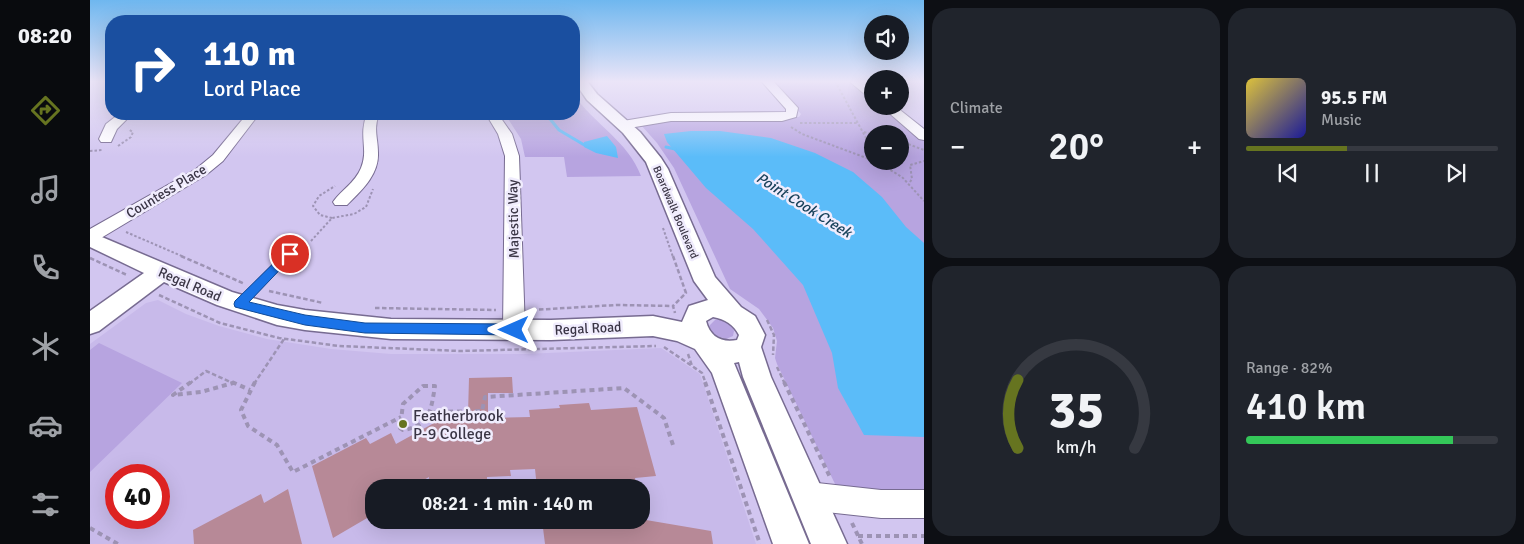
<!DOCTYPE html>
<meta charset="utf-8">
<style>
:root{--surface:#171b24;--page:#20242c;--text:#f1f3f6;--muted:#9ea1a6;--line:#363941;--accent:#667420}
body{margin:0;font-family:Signika,sans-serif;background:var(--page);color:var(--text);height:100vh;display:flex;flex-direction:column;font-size:19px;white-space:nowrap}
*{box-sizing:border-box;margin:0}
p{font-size:16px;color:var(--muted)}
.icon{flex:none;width:28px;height:28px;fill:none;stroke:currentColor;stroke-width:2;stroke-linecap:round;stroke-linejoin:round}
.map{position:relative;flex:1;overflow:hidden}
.drawer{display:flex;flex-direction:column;gap:8px;padding:8px;background:#0d0f14;width:600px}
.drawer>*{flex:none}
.top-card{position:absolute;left:15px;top:15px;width:475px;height:105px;border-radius:20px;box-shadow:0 5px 20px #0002;background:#1a4fa0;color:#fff;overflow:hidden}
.fabs{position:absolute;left:774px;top:15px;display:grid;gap:10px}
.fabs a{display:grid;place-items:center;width:45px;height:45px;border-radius:50%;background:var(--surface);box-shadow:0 5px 20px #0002;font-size:25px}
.speed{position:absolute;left:15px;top:464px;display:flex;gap:10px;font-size:25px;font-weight:700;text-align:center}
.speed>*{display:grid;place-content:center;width:65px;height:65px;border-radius:50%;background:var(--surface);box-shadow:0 5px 20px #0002;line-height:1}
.speed .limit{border:8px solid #d22;background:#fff;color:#111}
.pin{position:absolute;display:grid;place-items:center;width:42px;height:42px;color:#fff;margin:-21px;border:2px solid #fff;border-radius:50%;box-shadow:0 1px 5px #0007}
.me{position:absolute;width:55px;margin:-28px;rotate:270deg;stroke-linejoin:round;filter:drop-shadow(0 0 4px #0008)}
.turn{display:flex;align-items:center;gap:18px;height:105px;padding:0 15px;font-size:22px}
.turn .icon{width:65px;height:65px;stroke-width:2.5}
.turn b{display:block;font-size:35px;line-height:42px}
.big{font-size:38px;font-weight:600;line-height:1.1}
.drawer .widget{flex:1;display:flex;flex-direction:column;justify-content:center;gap:8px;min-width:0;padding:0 18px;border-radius:20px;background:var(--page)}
.drawer .dial{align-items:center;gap:0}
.dial svg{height:130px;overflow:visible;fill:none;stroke:var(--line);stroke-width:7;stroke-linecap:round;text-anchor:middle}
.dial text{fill:var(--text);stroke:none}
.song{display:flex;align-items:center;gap:15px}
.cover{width:60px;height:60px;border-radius:8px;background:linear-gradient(135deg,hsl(50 70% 55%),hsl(240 70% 35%))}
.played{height:5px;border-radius:2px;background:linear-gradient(90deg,var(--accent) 40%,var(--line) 40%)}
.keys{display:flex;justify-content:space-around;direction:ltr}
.heat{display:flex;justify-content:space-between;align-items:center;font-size:28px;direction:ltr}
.charge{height:8px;border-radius:4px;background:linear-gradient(90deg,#34c759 82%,var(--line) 0)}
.drawer .tiles{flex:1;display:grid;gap:8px;grid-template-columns:repeat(2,1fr)}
.trip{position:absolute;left:275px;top:479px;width:285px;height:50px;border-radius:20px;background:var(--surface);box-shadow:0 5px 20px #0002;font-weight:600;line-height:50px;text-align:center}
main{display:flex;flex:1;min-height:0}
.tabs{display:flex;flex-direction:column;width:90px;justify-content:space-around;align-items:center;background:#090b0e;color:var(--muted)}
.tabs .icon{width:35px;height:35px}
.tabs .selected{color:var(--accent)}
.tabs b{font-size:22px;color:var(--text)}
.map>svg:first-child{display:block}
.built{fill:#c8baea;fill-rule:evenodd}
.green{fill:#b7a4e0;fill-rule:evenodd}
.water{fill:#5bbcf9}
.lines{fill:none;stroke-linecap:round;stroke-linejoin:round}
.stream{stroke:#5bbcf9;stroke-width:3}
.building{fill:#b78997}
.service-casing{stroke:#776b91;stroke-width:2}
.minor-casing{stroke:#776b91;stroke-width:2}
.tertiary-casing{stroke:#776b91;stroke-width:3}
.path-far2{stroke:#9d93b4;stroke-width:2;stroke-dasharray:2.5 2;stroke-linecap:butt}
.path-far1{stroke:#9d93b4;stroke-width:2.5;stroke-dasharray:4.5 2.5;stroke-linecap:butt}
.path{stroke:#9d93b4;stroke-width:4;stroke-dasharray:5 4;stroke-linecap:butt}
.service{fill:#fff;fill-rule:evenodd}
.minor{fill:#fff;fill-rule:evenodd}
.tertiary{fill:#fff;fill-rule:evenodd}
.route{fill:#1a73e8;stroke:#114b97}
.poi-dot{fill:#667420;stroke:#f0ecfd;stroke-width:2}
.labels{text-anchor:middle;stroke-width:5;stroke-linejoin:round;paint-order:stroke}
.far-street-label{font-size:11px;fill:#3a3545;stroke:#f0ecfd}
.street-label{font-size:14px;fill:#3a3545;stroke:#f0ecfd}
.water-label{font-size:15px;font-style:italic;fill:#1a435c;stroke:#f0ecfd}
.near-poi-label{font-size:16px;fill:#3a3545;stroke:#f0ecfd;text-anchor:start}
</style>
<main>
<nav class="tabs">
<b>08:20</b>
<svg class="icon selected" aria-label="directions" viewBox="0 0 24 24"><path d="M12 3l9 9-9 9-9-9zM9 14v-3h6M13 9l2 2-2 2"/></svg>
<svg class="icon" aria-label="music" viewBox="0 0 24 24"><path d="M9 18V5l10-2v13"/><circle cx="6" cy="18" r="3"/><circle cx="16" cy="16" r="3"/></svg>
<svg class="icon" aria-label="phone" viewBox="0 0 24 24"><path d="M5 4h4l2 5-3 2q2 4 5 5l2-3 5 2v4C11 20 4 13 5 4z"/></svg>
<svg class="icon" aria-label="climate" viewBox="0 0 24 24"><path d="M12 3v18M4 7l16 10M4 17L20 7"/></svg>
<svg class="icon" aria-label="car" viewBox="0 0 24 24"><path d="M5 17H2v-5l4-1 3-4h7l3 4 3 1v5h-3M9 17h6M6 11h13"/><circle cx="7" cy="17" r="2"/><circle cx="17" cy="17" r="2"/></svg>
<svg class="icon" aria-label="filters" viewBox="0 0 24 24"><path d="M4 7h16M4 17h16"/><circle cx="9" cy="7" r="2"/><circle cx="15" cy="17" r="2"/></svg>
</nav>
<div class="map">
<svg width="834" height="544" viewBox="0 0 834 544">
<rect width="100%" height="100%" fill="#d2c6f0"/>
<path class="built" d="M68,300l28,14 33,12 48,13 64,10 60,5h134l136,-6 39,26 56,170h-666v-200l56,-41zM26,475h43v43h-43zM284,488h267v32h-267z"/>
<path class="green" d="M681,81h80l21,17v8h10l42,34v354h-73l-15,-8 -59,-122 -2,-6 2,-17 -4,-13 -14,-19 -29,-20 -56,-121 -17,-25 -16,-18 34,-6 124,-2 2,-3zM782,134h28v27h-28z
M484,95c20,29 54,46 67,81l-74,1 -3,-20h-39l-4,-18 -16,-25h69z
M625,320c8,-1 16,3 19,11l-1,5 -7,3 -12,-4 -5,-9z
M9,343l83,40 -92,89v-122z"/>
<path class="water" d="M601,131h29l51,7 44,15 38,19 29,25 24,30 18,16v194l-60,-2 -26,-47 -6,-35 -29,-68 -50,-56 -47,-41 -39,-46 -3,-8z
M517,136l9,11 2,11 -22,-5 -12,-6v-5z"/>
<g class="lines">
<path class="stream" d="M456,114l13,16 27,16h4
M576,147l9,2"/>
</g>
<path class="building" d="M422,377l1,16h-25v25l42,-1 -1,-7 31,-2 -1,-3 30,-2 2,7 46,-3 19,69 -21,2 2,10h-100l-2,-19 -25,1 1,6 -24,1v9l-59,1 1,-10 -19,11h-36v26l-41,24 -21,-72 54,-28 4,6 21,-11 5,11 38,-21 1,-8 33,-1 1,-36z
M198,489l14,55h-108l-1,-14 68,-36 3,9z
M452,520h104l65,11 2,13h-168z"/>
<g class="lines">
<defs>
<path id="service" d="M210,239l4,3 -1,2 -60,63h-6l-2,-3 2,-3 60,-61z"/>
<path id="minor" d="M671,81h12l25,27 -2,9 -14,4h-111l-48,8 -6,-4 6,-4 48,-8 115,-1v-3z
M759,81h13l10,9v8l-4,-1z
M791,106h14l29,23v11l-5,-1z
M29,114h13l-15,15 -6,13h-10l-2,-3 7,-15z
M157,114h12l-36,47 -17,14 -110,66 -6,2v-14l106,-60 17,-14z
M277,114h12c-6,16 -1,23 -1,39 1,22 -17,38 -31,52h-12l-2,-3c8,-12 22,-19 28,-34 8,-19 -3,-32 6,-54z
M396,114h12l14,20 7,22 6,174 -4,6 -7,3 -7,-3 -4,-6 2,-174 -7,-22z
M718,482l73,8h43v28h-43l-73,-8 -10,-4 -4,-10 4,-10z"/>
<path id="tertiary" d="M484,81h13l10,13 43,38 21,26 7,11 47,108 26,30 14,9 10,19 -4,12 10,30 76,167h-36l-68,-167 -4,-15 -5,1 75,181h-36l-61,-171 -17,-24 -18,-8 -24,-5 -102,4 -160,-1 -86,-9 -28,-5 -60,-20 -53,-23 -65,49 -9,3v-23l54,-38 -54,-26v-15l142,60 45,13 28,5 86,9 160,1 102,-4 29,6 7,-16 19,-6 -14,-19 -48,-119 -23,-29 -36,-33zM623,317c12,2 21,8 26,18l-2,5c-15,3 -27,-3 -31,-19z"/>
</defs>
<use href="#service" class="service-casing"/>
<use href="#minor" class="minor-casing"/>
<use href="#tertiary" class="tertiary-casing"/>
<path class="path-far2" d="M745,81l37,68
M710,123h58
M701,127l11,7 70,26
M774,132l8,2
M810,141l24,9
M28,146l13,-9 2,-5 -5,-3
M0,151l13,-1
M785,161l27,16 22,24
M820,182l2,-3 -2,-14 14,-4
M242,218l-12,-3 -7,-9 6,-10 16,-10
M573,228l10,29
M36,232l58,25
M221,241l21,-23 22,-4 12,-7 7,-18"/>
<path class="path-far1" d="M91,256l64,28
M583,256l13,37 -13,13 2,7
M0,258l37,17
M179,291l54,12
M69,295l61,28 59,15 60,8 121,5 196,-5
M285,308l121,2
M442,310l84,-5 57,1
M677,320l7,15 -1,20
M574,347l28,19
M598,354l4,12 10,7 4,11
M687,367l8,17
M99,384l17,-13 29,13
M141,384l2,-1
M164,384l30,-45"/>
<path class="path" d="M101,382l-18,13 28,-3 32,-9
M142,382l18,8
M165,382l-14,28 7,16 29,19 16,27 108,-55
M615,382l55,162
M694,382l46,95
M333,386h12c-4,24 -5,40 -32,44l-3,-2 3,-24z
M340,412l52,-1 3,-14 139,-9 40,30 10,30
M762,523l10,21
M0,528l28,16
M768,536h66"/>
<use href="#service" class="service"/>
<use href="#minor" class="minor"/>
<use href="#tertiary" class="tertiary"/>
</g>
<linearGradient id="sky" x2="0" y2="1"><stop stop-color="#6fb7ef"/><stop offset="0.52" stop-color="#ebe5f8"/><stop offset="1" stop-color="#ebe5f8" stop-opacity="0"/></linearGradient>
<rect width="834" height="157" fill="url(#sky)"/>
<path class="route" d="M200,250l3,1 2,3 -2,2 -44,46 56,13 60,8 149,1 5,2 2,4 -2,3 -5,2 -149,-2 -60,-8 -70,-18 -1,-3 1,-3 51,-50z"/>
<circle class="poi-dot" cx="313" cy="424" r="5"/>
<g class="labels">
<g class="far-street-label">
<text transform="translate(586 212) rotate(67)" y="4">Boardwalk Boulevard</text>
</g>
<g class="street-label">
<text transform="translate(76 191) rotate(-31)" y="5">Countess Place</text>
<text transform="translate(423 219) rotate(-91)" y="5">Majestic Way</text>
<text transform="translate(100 284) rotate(23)" y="5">Regal Road</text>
<text transform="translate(498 328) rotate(-3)" y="5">Regal Road</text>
</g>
<g class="water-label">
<text transform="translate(714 205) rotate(32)" y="5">Point Cook Creek</text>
</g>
<g class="near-poi-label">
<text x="323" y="421">Featherbrook<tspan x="323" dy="18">P-9 College</tspan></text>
</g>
</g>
</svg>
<div class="fabs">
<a><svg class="icon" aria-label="sound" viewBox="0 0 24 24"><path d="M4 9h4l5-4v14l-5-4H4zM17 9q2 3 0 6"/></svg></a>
<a>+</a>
<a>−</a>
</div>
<div class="speed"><div class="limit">40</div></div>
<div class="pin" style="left:200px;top:254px;background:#d93025"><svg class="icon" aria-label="arrive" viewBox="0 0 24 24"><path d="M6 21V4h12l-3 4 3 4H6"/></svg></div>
<svg class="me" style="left:424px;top:330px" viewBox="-20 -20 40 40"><path d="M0-17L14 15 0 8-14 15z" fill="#1a73e8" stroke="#fff" stroke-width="4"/></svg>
<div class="trip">08:21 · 1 min · 140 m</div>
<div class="top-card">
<div class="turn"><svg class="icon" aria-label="right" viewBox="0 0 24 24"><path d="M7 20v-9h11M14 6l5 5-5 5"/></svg><div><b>110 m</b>Lord Place</div></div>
</div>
</div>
<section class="drawer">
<div class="tiles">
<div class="widget"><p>Climate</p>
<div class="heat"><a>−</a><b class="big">20°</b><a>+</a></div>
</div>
<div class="widget">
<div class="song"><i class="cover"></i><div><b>95.5 FM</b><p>Music</p></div></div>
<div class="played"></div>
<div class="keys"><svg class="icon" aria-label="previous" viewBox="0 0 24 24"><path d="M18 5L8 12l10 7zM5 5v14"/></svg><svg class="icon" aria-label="pause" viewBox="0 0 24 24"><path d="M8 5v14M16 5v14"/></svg><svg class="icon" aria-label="next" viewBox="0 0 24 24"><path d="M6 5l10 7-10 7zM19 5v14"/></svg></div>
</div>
<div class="widget dial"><svg viewBox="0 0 100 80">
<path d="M14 69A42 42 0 1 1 86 69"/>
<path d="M14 69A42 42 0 0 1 14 27" stroke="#667420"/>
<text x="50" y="56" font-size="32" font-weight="700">35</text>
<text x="50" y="72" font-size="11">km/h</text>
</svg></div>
<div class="widget"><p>Range · 82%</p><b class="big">410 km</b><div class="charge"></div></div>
</div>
</section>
</main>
